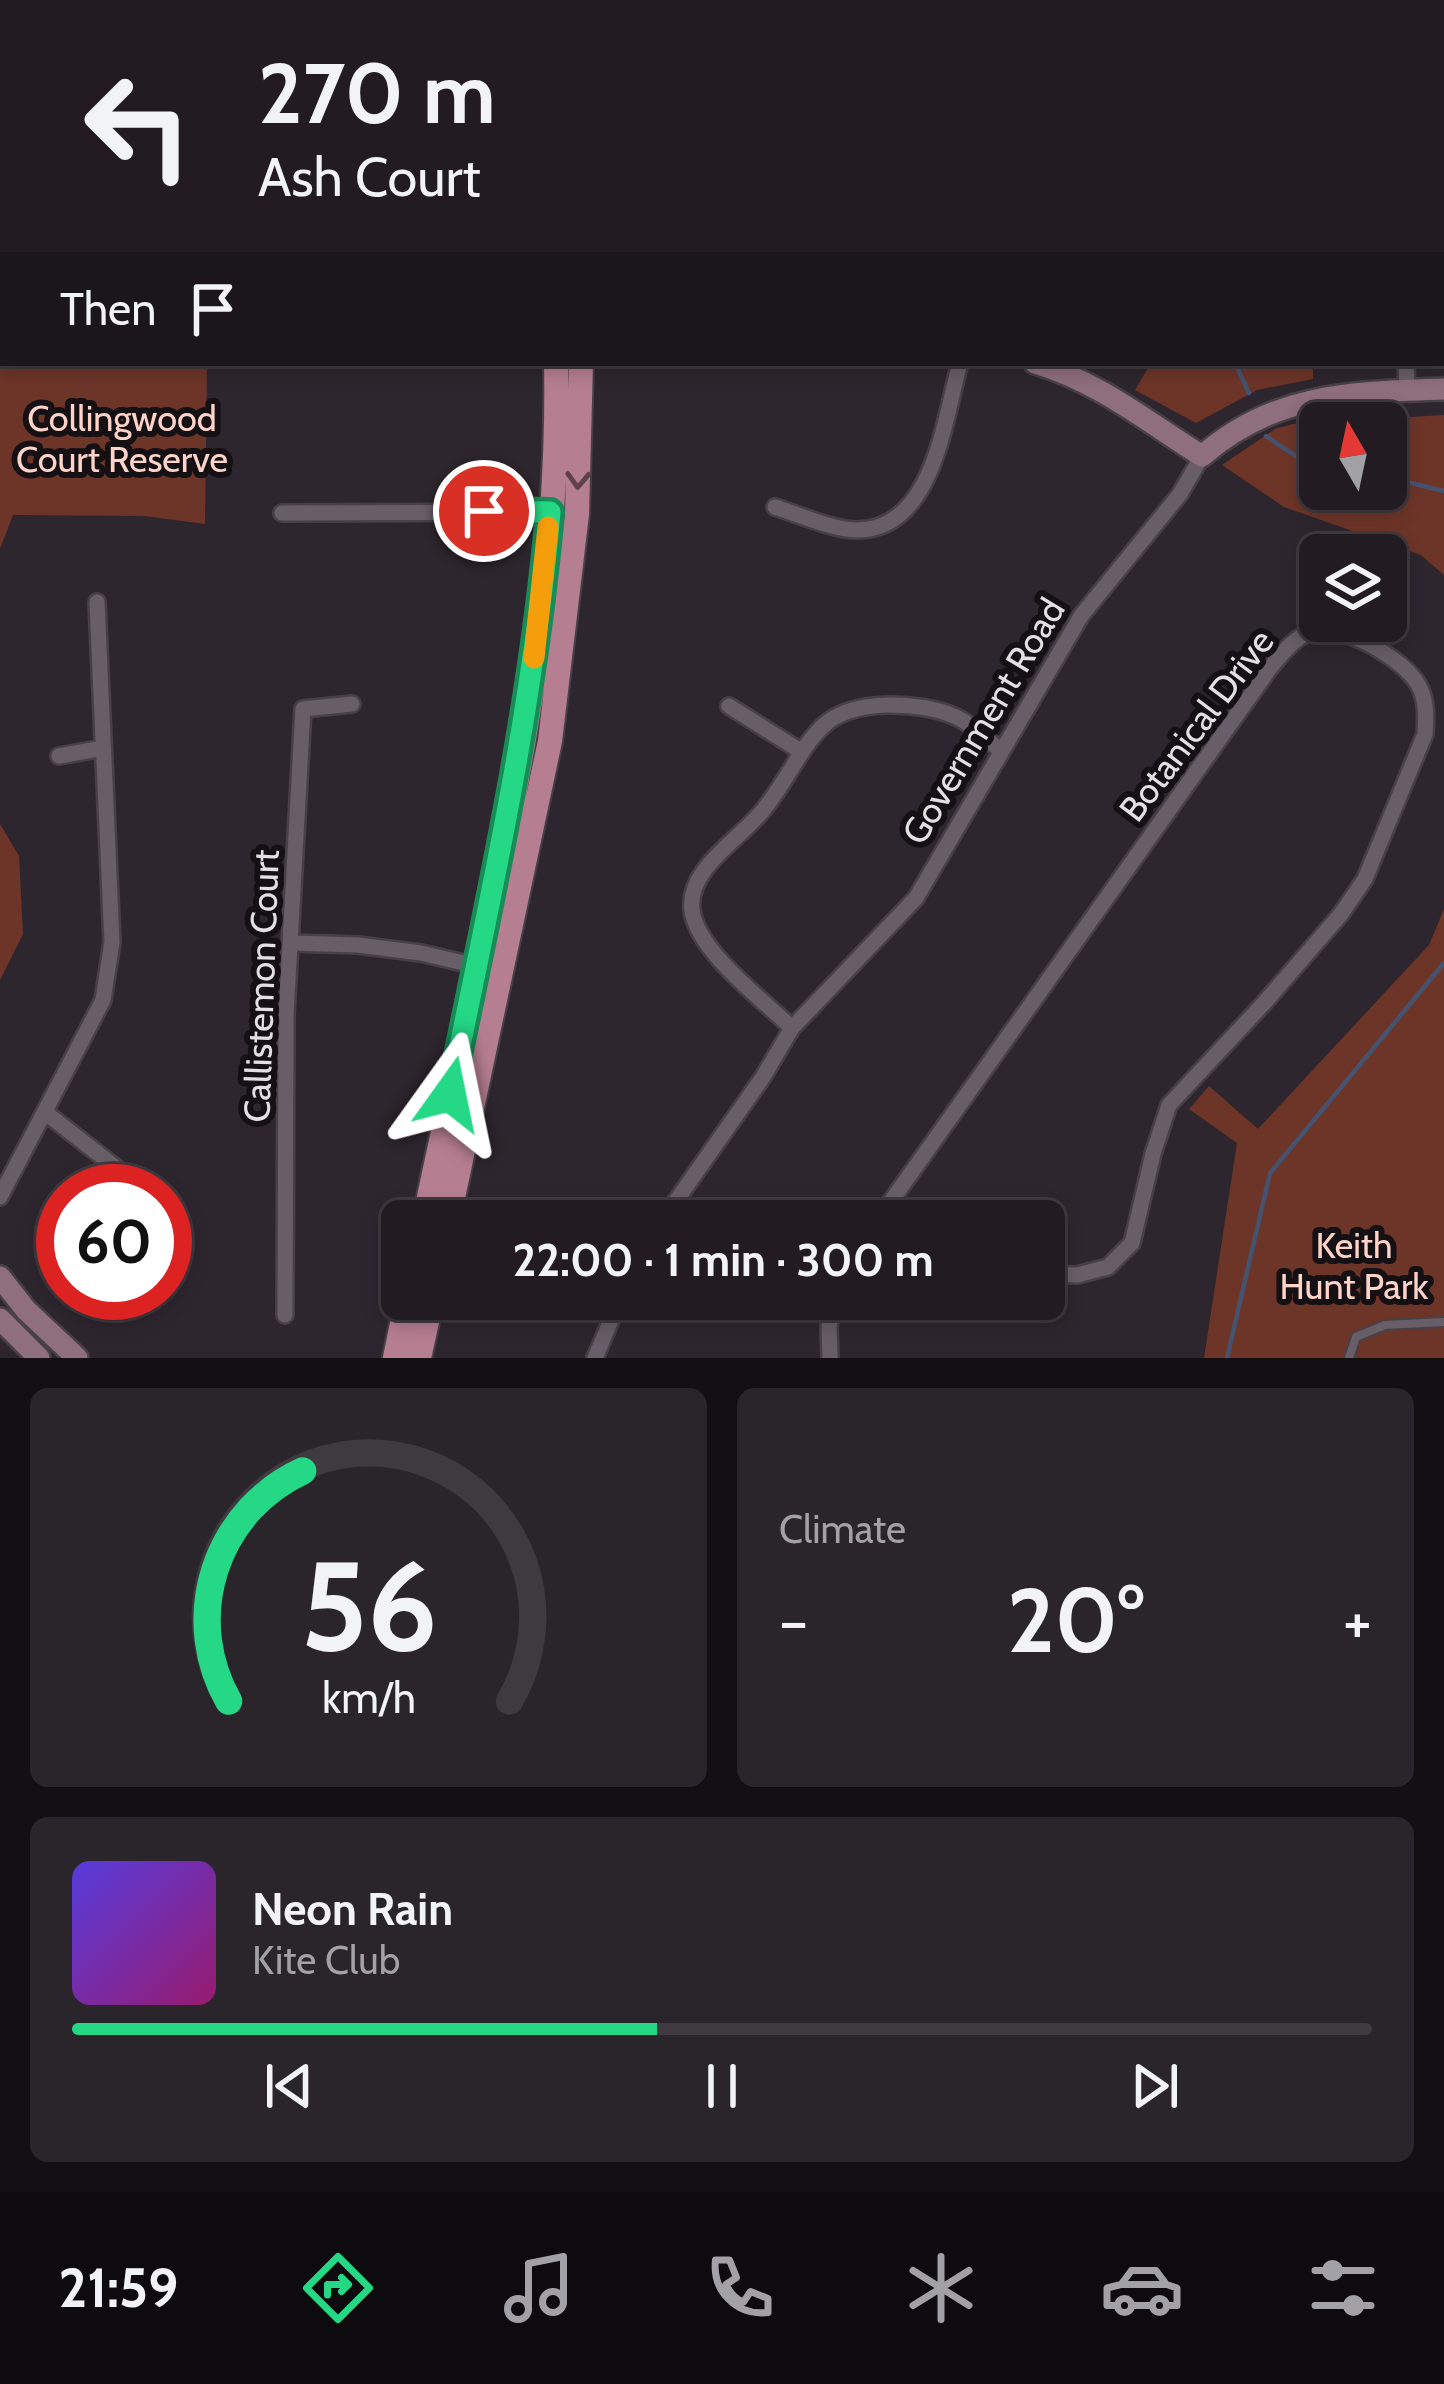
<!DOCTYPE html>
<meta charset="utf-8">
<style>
:root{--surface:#221c22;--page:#2a252a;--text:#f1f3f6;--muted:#a2a1a5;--line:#3f3a40;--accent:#24d886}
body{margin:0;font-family:Cabin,sans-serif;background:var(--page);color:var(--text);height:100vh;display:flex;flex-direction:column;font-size:45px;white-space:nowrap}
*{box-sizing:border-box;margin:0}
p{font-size:39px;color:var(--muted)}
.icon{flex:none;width:66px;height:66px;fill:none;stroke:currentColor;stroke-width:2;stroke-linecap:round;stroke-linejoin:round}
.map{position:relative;height:1358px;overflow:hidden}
.drawer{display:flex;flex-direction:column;gap:30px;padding:30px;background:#130f13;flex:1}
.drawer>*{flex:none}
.hud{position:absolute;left:0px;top:0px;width:1446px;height:366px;box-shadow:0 6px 18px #0003,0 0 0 3px var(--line);background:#221c22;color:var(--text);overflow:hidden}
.needle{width:78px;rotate:351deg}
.controls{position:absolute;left:1299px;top:402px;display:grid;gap:24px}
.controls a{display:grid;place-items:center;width:108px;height:108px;border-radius:18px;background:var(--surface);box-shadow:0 6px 18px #0003,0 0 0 3px var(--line);font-size:60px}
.speed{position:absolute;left:36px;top:1164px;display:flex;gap:24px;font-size:60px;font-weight:700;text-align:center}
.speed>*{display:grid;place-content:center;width:156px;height:156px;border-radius:50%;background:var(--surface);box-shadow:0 6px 18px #0003,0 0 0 3px var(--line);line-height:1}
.speed .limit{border:18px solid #d22;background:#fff;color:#111}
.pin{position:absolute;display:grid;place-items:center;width:102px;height:102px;color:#fff;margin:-51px;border:6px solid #fff;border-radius:50%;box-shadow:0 3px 12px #0007}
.me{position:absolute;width:132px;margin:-66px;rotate:12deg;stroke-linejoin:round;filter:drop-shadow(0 0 9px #0008)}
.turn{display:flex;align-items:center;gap:42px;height:252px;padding:0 60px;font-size:54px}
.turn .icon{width:156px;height:156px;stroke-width:2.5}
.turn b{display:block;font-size:84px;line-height:102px}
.then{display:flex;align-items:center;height:114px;padding:0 60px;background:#0003;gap:24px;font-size:45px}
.big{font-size:90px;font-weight:700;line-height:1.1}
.drawer .widget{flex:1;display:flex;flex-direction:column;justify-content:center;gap:18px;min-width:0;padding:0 42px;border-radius:18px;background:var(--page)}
.drawer .dial{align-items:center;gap:0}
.dial svg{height:312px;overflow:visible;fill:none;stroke:var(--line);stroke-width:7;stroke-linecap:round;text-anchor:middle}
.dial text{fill:var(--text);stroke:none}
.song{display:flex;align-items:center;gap:36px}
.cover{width:144px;height:144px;border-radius:18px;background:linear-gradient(135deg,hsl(250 70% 55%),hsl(320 70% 35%))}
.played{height:12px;border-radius:6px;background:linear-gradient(90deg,var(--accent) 45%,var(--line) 45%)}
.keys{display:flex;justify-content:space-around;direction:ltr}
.heat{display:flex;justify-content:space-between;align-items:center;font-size:66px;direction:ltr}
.drawer .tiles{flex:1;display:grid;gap:30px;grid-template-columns:1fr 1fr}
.widget:last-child{grid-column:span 2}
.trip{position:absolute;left:381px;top:1200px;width:684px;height:120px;border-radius:18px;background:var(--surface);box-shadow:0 6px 18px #0003,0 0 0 3px var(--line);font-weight:700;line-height:120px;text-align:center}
.menu{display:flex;height:192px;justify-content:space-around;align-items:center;background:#0e0b0e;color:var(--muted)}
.menu .icon{width:84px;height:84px}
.menu .current{color:var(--accent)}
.menu b{font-size:54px;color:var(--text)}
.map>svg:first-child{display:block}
.green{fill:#6d3528;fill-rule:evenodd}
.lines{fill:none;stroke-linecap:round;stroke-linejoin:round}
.stream{stroke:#45536f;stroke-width:4.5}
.lane-casing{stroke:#474147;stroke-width:12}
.street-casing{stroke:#474147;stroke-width:20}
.secondary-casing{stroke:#474147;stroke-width:26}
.primary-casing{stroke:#474147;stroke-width:28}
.lane{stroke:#685e68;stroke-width:8}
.street{stroke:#685e68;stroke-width:15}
.secondary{stroke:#8f6e7d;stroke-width:21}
.primary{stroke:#b67e91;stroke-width:24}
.oneway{stroke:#5d424c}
.route-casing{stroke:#178c57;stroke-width:30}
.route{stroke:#24d886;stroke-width:21}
.slow{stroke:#f59e0b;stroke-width:21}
.labels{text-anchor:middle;stroke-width:12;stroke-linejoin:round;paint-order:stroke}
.park-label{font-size:36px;fill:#ffd3c8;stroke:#141014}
.street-label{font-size:36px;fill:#e4dfe4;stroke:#141014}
</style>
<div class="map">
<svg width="1444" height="1358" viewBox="0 0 1444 1358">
<rect width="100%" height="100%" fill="#2e262e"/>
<path class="green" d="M0,0h530l-527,3v360h204l-2,161 -61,-8 -131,-1 -13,34z
M1151,363h162v16l-56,11 -61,33 -61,-33z
M1444,415v160l-23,-20 -137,-48 -62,-42 53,-36 18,-5zM1320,423h66v66h-66z
M0,824l19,32 4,78 -23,46z
M1444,909v449h-240l33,-215 -48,-34 20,-23 49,43 171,-184z"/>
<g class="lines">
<path class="stream" d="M0,160l3,4
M1235,363l14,30
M1266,436l31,21 23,6
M1386,477l58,14
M1227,1358l43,-185 174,-210"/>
<defs>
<path id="lane" d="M1349,1358l7,-21 29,-12 59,-3"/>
<path id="street" d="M1405,0v3
M785,3v-3
M941,3v-3
M1406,363l1,27
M775,507c22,7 59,23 81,23 77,1 88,-110 104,-167
M282,513l268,-1
M729,706l73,46
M59,756l44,-8
M292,943l66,2 63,8 64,15
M792,1028c-29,-28 -95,-77 -100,-118 -5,-39 43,-68 66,-94 27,-29 39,-65 65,-90 29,-28 98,-25 133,-9 16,7 30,22 44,33
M46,1113l73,57
M0,1197l103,-197 9,-58 -15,-340
M662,1221l101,-144 29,-49 124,-130 165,-282 99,-122 22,-38
M877,1221l393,-553c12,-14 24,-31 43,-37 29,-8 93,29 106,55 8,15 7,32 6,48l-60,145 -24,35 -76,88 -96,103 -16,49 -21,89 -24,24 -31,8 -33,-1
M285,1315l1,-300 17,-306 49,-5
M595,1358l25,-59
M830,1358l-1,-32 7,-27"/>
<path id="secondary" d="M1035,363c64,19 111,58 167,93 72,-63 150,-64 242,-67
M0,1277l26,33 51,48
M0,1319l39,39"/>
<path id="primary" d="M559,3v-3
M586,3v-3
M424,1221c58,-281 138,-569 132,-858
M448,1221l102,-480 27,-227 4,-151
M395,1358l12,-59
M419,1358l13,-59"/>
</defs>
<use href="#lane" class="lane-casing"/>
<use href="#street" class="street-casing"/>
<use href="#secondary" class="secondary-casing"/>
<use href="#primary" class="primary-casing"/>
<use href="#lane" class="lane"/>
<use href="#street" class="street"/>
<use href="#secondary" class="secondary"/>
<use href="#primary" class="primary"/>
</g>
<defs><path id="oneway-chevron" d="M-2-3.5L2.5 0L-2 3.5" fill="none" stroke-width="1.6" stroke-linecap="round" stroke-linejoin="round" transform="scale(3)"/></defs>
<use class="oneway" href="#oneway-chevron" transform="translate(578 480) rotate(92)"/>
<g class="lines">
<defs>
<path id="route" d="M450,1094c40,-194 83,-385 100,-582l-66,-1"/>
</defs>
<use href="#route" class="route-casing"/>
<use href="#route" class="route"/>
<path class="slow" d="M534,658l14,-131"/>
</g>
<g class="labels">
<g class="park-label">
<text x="122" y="431">Collingwood<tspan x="122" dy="41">Court Reserve</tspan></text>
<text x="1354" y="1258">Keith<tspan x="1354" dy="41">Hunt Park</tspan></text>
</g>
<g class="street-label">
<text transform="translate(983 721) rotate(-59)" y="13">Government Road</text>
<text transform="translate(1196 725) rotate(-53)" y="13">Botanical Drive</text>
<text transform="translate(261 986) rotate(-88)" y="13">Callistemon Court</text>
</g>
</g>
</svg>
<div class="controls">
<a><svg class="needle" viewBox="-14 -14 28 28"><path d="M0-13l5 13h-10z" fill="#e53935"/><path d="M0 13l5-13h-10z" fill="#a2a1a5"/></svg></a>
<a><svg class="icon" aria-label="layers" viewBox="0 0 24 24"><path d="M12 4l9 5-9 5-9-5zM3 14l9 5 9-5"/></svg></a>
</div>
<div class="speed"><div class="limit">60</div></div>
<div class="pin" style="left:484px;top:511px;background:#d93025"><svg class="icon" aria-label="arrive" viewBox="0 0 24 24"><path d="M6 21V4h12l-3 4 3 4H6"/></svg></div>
<svg class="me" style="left:450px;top:1094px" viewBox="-20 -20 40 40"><path d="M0-17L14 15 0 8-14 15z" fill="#24d886" stroke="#fff" stroke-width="4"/></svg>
<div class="trip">22:00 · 1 min · 300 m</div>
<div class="hud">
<div class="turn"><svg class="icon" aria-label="left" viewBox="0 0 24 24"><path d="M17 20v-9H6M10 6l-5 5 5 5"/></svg><div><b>270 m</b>Ash Court</div></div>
<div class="then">Then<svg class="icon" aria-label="arrive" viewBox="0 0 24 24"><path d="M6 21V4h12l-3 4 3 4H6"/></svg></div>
</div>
</div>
<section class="drawer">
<div class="tiles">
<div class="widget dial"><svg viewBox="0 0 100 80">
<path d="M14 69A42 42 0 1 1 86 69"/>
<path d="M14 69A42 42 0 0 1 33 10" stroke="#24d886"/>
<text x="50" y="56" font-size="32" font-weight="700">56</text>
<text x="50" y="72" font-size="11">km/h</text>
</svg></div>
<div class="widget"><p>Climate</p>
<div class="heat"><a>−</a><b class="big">20°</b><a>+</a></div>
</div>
<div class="widget">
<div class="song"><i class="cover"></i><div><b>Neon Rain</b><p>Kite Club</p></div></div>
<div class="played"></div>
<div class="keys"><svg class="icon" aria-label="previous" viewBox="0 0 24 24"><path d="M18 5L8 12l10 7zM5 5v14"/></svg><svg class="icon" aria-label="pause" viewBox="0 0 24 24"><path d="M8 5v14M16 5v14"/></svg><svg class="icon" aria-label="next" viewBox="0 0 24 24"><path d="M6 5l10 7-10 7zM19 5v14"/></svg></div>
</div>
</div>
</section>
<nav class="menu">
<b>21:59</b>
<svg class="icon current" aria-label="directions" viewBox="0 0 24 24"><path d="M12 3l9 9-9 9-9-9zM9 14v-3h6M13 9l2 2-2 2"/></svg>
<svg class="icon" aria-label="music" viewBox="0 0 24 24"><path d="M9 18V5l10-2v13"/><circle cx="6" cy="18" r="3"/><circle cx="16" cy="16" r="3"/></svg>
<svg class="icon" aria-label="phone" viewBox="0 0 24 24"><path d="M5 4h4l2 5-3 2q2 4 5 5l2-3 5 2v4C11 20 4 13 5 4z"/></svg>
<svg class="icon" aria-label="climate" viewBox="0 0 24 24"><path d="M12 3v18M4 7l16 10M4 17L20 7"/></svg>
<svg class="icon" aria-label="car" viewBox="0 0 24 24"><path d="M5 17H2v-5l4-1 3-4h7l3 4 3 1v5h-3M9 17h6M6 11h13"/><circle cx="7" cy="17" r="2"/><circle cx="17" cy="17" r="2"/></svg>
<svg class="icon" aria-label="filters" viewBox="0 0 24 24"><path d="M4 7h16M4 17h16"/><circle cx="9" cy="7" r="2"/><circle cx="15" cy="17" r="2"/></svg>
</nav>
